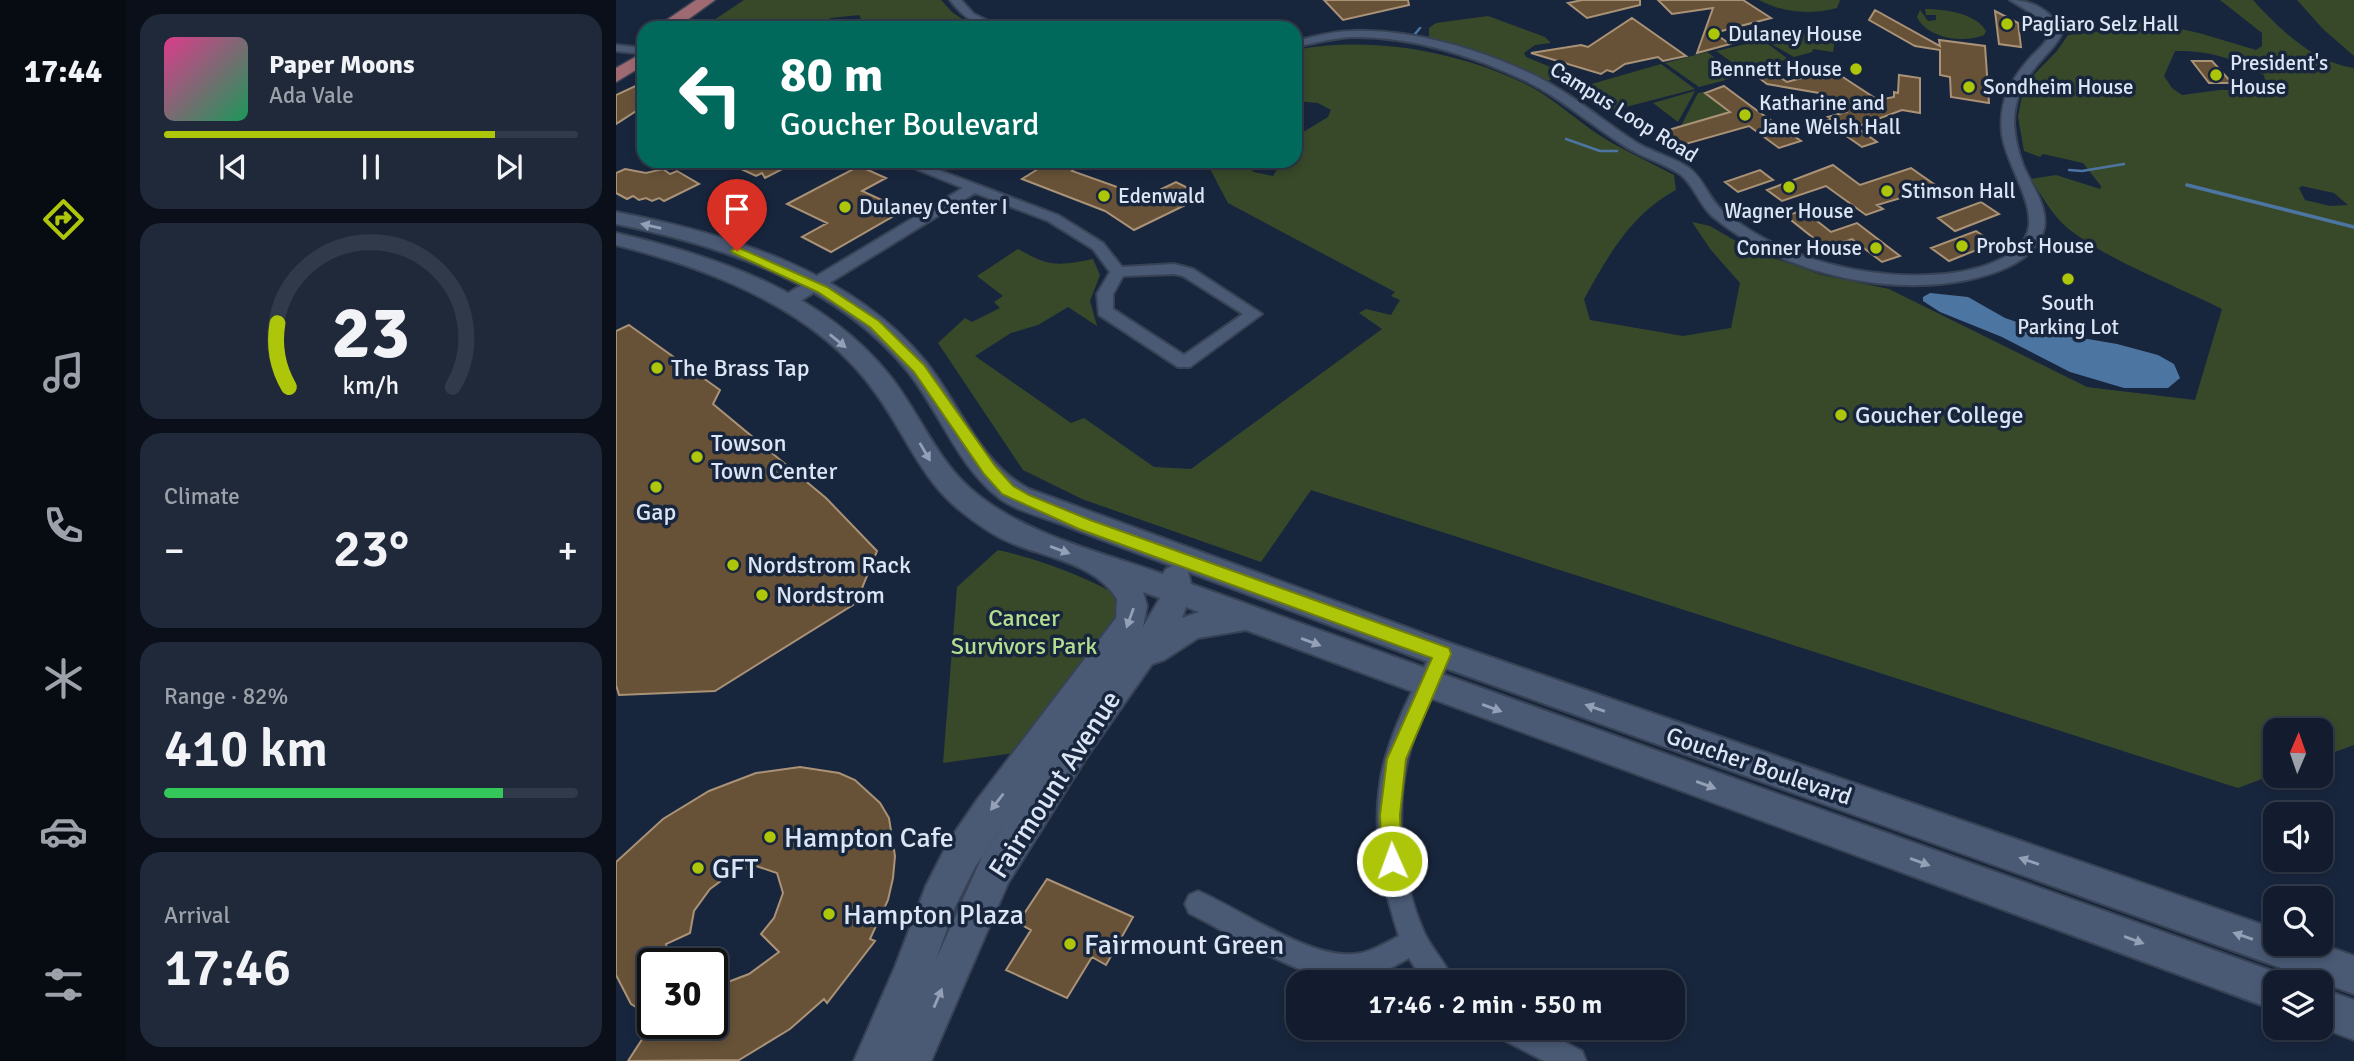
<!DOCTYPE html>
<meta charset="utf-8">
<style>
:root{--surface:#121c2e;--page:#1f293a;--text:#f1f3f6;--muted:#9ca1aa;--line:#313a4a;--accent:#aec60a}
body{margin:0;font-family:Signika,sans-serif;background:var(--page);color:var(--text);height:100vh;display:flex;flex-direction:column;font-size:26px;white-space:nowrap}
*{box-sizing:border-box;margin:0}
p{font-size:23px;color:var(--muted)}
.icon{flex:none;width:38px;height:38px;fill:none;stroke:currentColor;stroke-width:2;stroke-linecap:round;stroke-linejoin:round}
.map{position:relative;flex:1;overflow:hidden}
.sheet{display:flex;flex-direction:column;gap:14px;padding:14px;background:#0a0f19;width:490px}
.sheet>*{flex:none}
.hud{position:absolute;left:21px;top:21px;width:665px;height:147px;border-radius:21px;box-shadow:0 4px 10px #0003,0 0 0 2px var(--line);background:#00695c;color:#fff;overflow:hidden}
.needle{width:46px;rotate:2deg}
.tools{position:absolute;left:1647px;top:718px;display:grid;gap:14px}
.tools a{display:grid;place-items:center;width:70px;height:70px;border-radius:14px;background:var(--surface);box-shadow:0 4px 10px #0003,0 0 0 2px var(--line);font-size:35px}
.speed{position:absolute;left:21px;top:948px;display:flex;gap:14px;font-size:35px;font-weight:700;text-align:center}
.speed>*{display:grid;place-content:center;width:91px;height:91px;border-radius:50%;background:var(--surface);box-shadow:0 4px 10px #0003,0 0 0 2px var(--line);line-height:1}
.speed .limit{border:4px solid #111;border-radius:10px;background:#fff;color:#111}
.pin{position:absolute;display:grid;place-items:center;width:60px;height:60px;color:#fff;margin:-72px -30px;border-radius:50% 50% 50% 0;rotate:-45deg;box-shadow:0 0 7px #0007}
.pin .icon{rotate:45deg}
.me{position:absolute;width:77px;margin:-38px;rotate:358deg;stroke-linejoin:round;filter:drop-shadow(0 0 5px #0008)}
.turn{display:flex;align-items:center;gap:24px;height:147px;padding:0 28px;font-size:32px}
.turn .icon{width:91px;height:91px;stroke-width:2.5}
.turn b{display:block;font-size:49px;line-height:60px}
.big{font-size:52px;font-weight:600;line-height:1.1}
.sheet .widget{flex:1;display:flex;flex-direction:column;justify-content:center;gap:10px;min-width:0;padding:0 24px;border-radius:21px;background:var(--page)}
.sheet .dial{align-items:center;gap:0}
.dial svg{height:182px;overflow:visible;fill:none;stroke:var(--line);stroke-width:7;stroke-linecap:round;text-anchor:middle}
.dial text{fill:var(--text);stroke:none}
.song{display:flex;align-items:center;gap:21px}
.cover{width:84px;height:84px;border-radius:10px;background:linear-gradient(135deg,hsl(330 70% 55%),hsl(150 70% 35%))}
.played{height:7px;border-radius:4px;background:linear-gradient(90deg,var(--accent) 80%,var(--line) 80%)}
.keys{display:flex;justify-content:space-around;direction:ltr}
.heat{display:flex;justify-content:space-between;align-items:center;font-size:38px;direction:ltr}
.charge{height:10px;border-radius:5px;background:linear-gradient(90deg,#34c759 82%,var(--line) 0)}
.trip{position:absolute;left:670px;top:970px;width:399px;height:70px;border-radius:21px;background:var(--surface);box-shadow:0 4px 10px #0003,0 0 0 2px var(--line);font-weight:600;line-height:70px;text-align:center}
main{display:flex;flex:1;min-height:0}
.dock{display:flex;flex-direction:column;width:126px;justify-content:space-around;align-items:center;background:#070b12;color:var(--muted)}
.dock .icon{width:49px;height:49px}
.dock .on{color:var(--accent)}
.dock b{font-size:32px;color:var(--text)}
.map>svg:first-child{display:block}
.green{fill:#38492a;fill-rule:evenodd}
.water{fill:#4d75a1}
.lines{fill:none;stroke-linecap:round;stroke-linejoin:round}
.stream-far1{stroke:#4d75a1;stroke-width:2.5}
.stream{stroke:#4d75a1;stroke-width:3.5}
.building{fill:#675238;stroke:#aa9277;stroke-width:2}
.minor-casing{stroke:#384255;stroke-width:4}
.secondary-casing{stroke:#384255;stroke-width:4}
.primary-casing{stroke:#384255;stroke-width:3}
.minor{fill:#4a5a75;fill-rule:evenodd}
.secondary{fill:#4a5a75;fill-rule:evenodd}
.primary{fill:#9f6a71;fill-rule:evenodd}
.oneway{fill:#93a0b5}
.route{fill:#aec60a;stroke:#718106;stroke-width:2}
.poi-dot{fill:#aec60a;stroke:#18263d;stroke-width:2.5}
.labels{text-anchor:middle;stroke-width:7;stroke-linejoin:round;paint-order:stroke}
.far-poi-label{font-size:21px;fill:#dce5f5;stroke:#18263d;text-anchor:start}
.far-street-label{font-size:21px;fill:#dce5f5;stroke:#18263d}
.poi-label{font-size:24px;fill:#dce5f5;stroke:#18263d;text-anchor:start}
.park-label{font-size:24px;fill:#b4de90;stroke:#18263d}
.street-label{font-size:24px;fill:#dce5f5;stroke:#18263d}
.near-street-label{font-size:28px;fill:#dce5f5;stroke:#18263d}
.near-poi-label{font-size:28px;fill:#dce5f5;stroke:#18263d;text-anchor:start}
</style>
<main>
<nav class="dock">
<b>17:44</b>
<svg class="icon on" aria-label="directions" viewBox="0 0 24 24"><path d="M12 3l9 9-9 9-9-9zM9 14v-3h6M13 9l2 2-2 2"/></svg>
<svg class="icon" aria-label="music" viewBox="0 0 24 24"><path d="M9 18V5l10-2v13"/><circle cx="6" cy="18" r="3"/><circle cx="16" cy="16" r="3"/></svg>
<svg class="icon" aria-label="phone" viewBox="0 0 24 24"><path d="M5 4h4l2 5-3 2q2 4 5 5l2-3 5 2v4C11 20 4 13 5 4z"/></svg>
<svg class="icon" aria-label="climate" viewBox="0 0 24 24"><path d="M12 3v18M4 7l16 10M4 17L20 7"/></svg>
<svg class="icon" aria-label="car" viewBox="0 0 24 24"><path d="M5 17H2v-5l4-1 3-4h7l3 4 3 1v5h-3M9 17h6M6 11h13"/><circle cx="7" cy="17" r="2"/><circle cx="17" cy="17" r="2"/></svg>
<svg class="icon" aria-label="filters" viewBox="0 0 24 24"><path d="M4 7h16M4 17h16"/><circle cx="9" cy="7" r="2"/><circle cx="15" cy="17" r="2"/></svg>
</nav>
<section class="sheet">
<div class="widget">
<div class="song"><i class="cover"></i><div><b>Paper Moons</b><p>Ada Vale</p></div></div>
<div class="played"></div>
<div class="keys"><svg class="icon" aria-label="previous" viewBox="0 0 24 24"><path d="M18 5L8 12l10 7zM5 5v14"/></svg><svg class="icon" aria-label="pause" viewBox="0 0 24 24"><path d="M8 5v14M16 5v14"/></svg><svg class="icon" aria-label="next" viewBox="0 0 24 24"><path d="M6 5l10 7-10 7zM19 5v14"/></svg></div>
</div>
<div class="widget dial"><svg viewBox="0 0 100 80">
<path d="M14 69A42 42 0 1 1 86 69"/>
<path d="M14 69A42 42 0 0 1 9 41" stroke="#aec60a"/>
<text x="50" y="56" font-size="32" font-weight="700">23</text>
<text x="50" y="72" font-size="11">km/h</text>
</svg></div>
<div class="widget"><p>Climate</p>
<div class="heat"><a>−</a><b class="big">23°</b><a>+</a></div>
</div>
<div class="widget"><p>Range · 82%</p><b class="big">410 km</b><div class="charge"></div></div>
<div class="widget"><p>Arrival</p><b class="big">17:46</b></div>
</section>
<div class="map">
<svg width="1738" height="1061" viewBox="0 0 1738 1061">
<rect width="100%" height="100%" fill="#18263d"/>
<path class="green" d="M128,0h197l12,13 23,15h-110l-7,-13 -28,3 -28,10h-101z
M1143,0h81l-3,8c-27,7 -54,5 -78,-8z
M1604,0h33c26,29 61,63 101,68v677l-33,12 -1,-27h-45v44l-37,14 -927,-298 -50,72 -179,-63 -59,-29 -85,-127 27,-25 7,4 28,-14 -6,-6 9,-6 -26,-20 41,-27c32,18 39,17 75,10l7,16 -10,26 7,25 -29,-19 -30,18 -27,8 -36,23 96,67 13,-5 70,49 37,2 191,-140 -23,-16 7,-4 25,6 9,-15 -9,-4 4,-4 -167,-89 -19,-36 6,-6h25l14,11 19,4 9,-15h13v-24l33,-20 3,-7 -13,-7 -23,-2v-51c74,-14 156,0 224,31 30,13 53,36 80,54 23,15 51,27 75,40l2,15c-45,24 -68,66 -92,109l6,21 93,16 48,-8 9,-45 -29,-33 -19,-28 18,4 41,24 71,25 67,14 198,98 108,13 27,-91c-45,-23 -123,-52 -159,-85 -13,-13 -22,-29 -32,-45l25,-4 44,14 1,-3 -18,-23 -40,-9 -3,3 -16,-6 -6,-34 6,-32 33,-34 11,-16 61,-7 6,-9 64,14 57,17 6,-4v-13zM1559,51c35,-1 59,8 89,24l1,6 -10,9h-35l-38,5 -10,-7 -8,-12zM1686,186l32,7 14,12 -18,1 -25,-6 -6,-12z
M1681,0h57v56l-31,-27z
M1309,9c19,0 51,4 61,22l-2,4c-21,9 -57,3 -67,-18l3,-7 8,11 8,-1v-5h-10z
M872,16l57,21 6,6 -16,2 -11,8 2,4 37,15 -15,9 -59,-26 -60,-16v-11l7,-5z
M1220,32l-3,20 -20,-3 -1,3 -18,5 -28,-16 20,-7z
M1143,41h5l24,18 -42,13 -30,-21z
M1091,52l34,24 -42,11 -34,-24z
M1045,64l34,25 -81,21 -9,-3 -17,-18v-4z
M1079,91l-17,31 -25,-19z
M1087,92l27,20 -49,14 17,-33z
M382,550c40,9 94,28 128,51l-2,14 -103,137 -78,11 14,-176z"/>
<path class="water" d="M1314,293l38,4 37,21 42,14 70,12 41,11 16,9 6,14 -12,10h-44l-54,-16 -68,-35 -62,-25 -17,-11v-4z"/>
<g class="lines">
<path class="stream-far1" d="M799,34l5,-6
M950,139l34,12h17
M1453,170l13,1 42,-7"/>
<path class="stream" d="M1571,185l167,42"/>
</g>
<path class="building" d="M708,0h84l1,5 -66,15z
M966,0h58v5l-53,13 -19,-15z
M1042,0h85l28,18 -57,15 16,11 -33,9 16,-45 -41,6z
M1259,10l65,36 -1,-6 46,6 4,57 -38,-6 -1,-20 -10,-2v-25l-25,-4 -46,-26z
M1379,11l23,12 3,24 -22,-3z
M1016,18l54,38 -23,5 -5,-4 -33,7 -12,8 -6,-2 -6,4 -70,-21 50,-8 7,2z
M1576,61h20l20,22h-23z
M1153,70l18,12 45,-12 46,30 16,-3v-5l4,1 1,-18 21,3v35l-18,-3 -46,17 21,15 -15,5 -37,-26 6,-2 -3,-2 18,-5 -27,-19 -52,-9 -13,-10z
M28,82v24l-28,18v-29z
M1108,86l35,26 42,29 -22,7 -30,-22 -67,19 -17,-14 65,-19 -25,-19z
M108,161h74l-33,17 -3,-5 -6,3z
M404,161h65l-13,10 73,26 31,-15 28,14 -70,34 -29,-19 -83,-32 16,-10z
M1217,165l27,20 51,-17 27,19 -61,18 6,4 -17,6 -40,-29 -44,15 -15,-11z
M243,166l27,12 -24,13 42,19 -73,42 -29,-15 25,-14 -40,-19z
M9,169l21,4 17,-4 7,5 7,-3 22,13 -35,17 -5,-3 -7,3 -6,-3 -7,2 -6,-4 -6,3 -11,-6v-20z
M1144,170l13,10 -35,12 -13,-10z
M1365,202l18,12 -44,17 -17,-13z
M1187,210l28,22 26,-9 43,33 -18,6 -30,-23 -26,9 -40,-32z
M1360,231l18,12 -45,18 -18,-13z
M13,325l91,65 -7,14 113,94 51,53 -21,52 -141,88 -96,4 -3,-10v-354z
M184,767l39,6 16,7 25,23 9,15 6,38 -2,22 -5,22 -18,39 5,2 -48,62 -3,-4 -34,30 -51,31 -111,1 24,-37h60v-36l37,-14 30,-22 -18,-18 13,-16 9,-25 -6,-20 -21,-7 -23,6 -23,17 -16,22 -4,22 -24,11 1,7 -10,5 4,8h-8v53l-22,-13 -15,-29v-113l47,-43 46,-28 47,-18z
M431,879l86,38 -27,48 -14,-8 -25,41 -61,-28 25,-40 -13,-7z"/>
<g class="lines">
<defs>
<path id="minor" d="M334,0h11l13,14 28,14c-24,0 -38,-10 -52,-28z
M1394,0c22,0 43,11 52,33 -4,10 -12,17 -19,25 -18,20 -29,38 -29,66 1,14 4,28 9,41 9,22 29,46 19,70 -12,28 -47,39 -75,45 -84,17 -189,-9 -255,-64 -13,-12 -18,-31 -32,-42 -16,-11 -36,-16 -52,-26 -35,-21 -65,-49 -102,-67 -52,-25 -115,-45 -174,-44 -19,1 -38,6 -57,10v-6c19,-4 38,-10 57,-10 61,-2 129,19 184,45 36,18 67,45 101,67 17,10 36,14 52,25 15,11 19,30 33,42 59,50 147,71 223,64 27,-3 64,-11 80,-36 17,-27 -20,-73 -23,-105 -3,-31 8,-53 29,-76 7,-7 16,-14 19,-24l-9,-14z
M0,45l28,3v6l-28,-3z
M280,161h19l143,54 45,28 19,24 52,-3 19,5 69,45 -72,53h-12l-79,-52 -2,-21 13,-22 -17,-23 -45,-28 -73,-28 -183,113h-12l-2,-4 2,-4 183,-110zM558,274l9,2 60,38 -59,41 -71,-46v-15l10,-18z
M826,645l8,2 3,7c-16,33 -36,67 -45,104 -13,54 -7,123 16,174 8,18 23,32 30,50h-30l-15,-24c-16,9 -36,20 -55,23 -43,4 -125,-48 -165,-68l-4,-9 4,-9 9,-4c42,18 112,68 156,63 16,-1 31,-11 45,-18 -19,-57 -30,-122 -13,-180 11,-38 31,-74 48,-109z
M879,1027h41l46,24 4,10h-42l-46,-24z"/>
<path id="secondary" d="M0,212c112,22 235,58 310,150 33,41 54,102 103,127l415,152 831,288v14h43l36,13v38l-923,-331 -243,-91 3,12 1084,388 14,5 1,5h-15v28l-1029,-380 -48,8 -34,22 -12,4 -64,91 -80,128 -77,178h-77l41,-94 31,-81 23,-45 28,-41 139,-182 1,-19c-23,-37 -73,-41 -110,-58 -16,-7 -31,-18 -45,-29 -41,-32 -57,-79 -87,-120 -59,-83 -164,-123 -259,-147v-12c100,23 207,59 274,143 31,39 47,87 88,119 52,41 123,57 185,79l3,-5 6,-3c-38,-14 -76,-28 -114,-43 -19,-7 -43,-13 -59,-25 -41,-32 -59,-85 -90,-125 -71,-89 -185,-127 -293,-149zM527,592l17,6 -17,29 4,-21zM570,607l13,5 -17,6zM421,775l-55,82 -47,105 20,-55 20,-40z
M1704,988l34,12v40l-34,-13z"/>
<path id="primary" d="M80,0h19l-39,28h-21z
M28,52v13l-28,17v-14z"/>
</defs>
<use href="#minor" class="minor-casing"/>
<use href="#secondary" class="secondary-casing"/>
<use href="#primary" class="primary-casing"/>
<use href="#minor" class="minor"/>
<use href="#secondary" class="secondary"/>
<use href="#primary" class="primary"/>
</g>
<defs><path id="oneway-solid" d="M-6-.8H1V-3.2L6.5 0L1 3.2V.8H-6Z" transform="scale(1.75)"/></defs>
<g class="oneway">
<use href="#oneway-solid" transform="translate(35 226) rotate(-167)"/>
<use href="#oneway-solid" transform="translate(222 341) rotate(39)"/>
<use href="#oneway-solid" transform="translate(309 452) rotate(60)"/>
<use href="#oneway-solid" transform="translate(444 550) rotate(20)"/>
<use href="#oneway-solid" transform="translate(514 618) rotate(110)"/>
<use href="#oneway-solid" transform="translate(695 642) rotate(20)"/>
<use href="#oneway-solid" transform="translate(876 708) rotate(20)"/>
<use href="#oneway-solid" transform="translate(979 708) rotate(-161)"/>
<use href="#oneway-solid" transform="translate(1090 785) rotate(20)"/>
<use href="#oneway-solid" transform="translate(381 802) rotate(128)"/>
<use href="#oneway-solid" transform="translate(1413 861) rotate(-161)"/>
<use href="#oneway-solid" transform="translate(1304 862) rotate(20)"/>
<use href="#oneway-solid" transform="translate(1627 936) rotate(-161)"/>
<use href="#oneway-solid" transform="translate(1518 940) rotate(20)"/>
<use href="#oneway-solid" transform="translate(322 998) rotate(-67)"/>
</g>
<path class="route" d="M121,247l90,40 52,34 45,44 71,101 18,20 16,9 61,25 359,128 2,6 -45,105 -6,56 2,46 -3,7 -7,3 -7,-3 -3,-7 -2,-46 7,-56 45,-101 -353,-129 -77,-35 -18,-20 -70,-102 -44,-45 -52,-35 -85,-39 -2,-2z"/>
<g class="poi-dot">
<circle cx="1391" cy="24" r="7"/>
<circle cx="1098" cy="34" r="7"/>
<circle cx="1240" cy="69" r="7"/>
<circle cx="1600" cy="75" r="7"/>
<circle cx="1353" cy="87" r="7"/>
<circle cx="1129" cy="115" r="7"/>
<circle cx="1173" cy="187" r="7"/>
<circle cx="1271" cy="191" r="7"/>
<circle cx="488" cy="196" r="7"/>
<circle cx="229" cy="207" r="7"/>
<circle cx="1346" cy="246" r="7"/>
<circle cx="1260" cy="248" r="7"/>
<circle cx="1452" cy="279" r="7"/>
<circle cx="41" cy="368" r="7"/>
<circle cx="1225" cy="415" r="7"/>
<circle cx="81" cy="457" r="7"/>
<circle cx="40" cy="487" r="7"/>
<circle cx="117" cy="565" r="7"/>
<circle cx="146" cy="595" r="7"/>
<circle cx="154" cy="837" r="7"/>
<circle cx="82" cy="868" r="7"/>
<circle cx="213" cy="914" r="7"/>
<circle cx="454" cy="944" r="7"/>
</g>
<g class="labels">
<g class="far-poi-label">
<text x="1405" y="31">Pagliaro Selz Hall</text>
<text x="1112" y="41">Dulaney House</text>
<text x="1614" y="70">President's<tspan x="1614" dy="24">House</tspan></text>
<text x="1226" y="76" text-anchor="end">Bennett House</text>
<text x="1367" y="94">Sondheim House</text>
<text x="1143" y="110">Katharine and<tspan x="1143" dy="24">Jane Welsh Hall</tspan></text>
<text x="1285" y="198">Stimson Hall</text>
<text x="502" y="203">Edenwald</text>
<text x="243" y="214">Dulaney Center I</text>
<text x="1173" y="218" text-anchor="middle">Wagner House</text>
<text x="1360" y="253">Probst House</text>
<text x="1246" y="255" text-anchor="end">Conner House</text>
<text x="1452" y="310" text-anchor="middle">South<tspan x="1452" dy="24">Parking Lot</tspan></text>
</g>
<g class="far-street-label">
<text transform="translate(1008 112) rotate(32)" y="7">Campus Loop Road</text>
</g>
<g class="poi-label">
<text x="55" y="376">The Brass Tap</text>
<text x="1239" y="423">Goucher College</text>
<text x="95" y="451">Towson<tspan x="95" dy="28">Town Center</tspan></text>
<text x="40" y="520" text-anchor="middle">Gap</text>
<text x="131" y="573">Nordstrom Rack</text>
<text x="160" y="603">Nordstrom</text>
</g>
<g class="park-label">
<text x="408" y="626">Cancer<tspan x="408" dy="28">Survivors Park</tspan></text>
</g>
<g class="street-label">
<text transform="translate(1143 766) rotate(19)" y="8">Goucher Boulevard</text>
</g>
<g class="near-street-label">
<text transform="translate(438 784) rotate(-57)" y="10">Fairmount Avenue</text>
</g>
<g class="near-poi-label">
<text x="168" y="847">Hampton Cafe</text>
<text x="96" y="878">GFT</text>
<text x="227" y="924">Hampton Plaza</text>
<text x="468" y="954">Fairmount Green</text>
</g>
</g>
</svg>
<div class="tools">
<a><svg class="needle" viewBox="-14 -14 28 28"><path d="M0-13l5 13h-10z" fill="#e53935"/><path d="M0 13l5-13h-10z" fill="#9ca1aa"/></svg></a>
<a><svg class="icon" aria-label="sound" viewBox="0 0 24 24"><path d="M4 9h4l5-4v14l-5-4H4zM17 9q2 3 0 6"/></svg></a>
<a><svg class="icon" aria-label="search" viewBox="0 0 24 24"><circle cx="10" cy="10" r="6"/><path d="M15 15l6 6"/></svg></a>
<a><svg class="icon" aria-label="layers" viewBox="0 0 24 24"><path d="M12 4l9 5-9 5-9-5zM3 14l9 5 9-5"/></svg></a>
</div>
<div class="speed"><div class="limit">30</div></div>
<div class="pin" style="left:121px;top:251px;background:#d93025"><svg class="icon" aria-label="arrive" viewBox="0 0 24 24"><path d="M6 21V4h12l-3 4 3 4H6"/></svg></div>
<svg class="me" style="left:776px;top:861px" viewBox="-20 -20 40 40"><circle r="17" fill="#aec60a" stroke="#fff" stroke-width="3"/><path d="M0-11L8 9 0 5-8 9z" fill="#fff"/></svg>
<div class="trip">17:46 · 2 min · 550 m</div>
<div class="hud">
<div class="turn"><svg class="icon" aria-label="left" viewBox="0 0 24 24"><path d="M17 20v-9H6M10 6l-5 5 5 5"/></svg><div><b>80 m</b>Goucher Boulevard</div></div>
</div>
</div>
</main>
